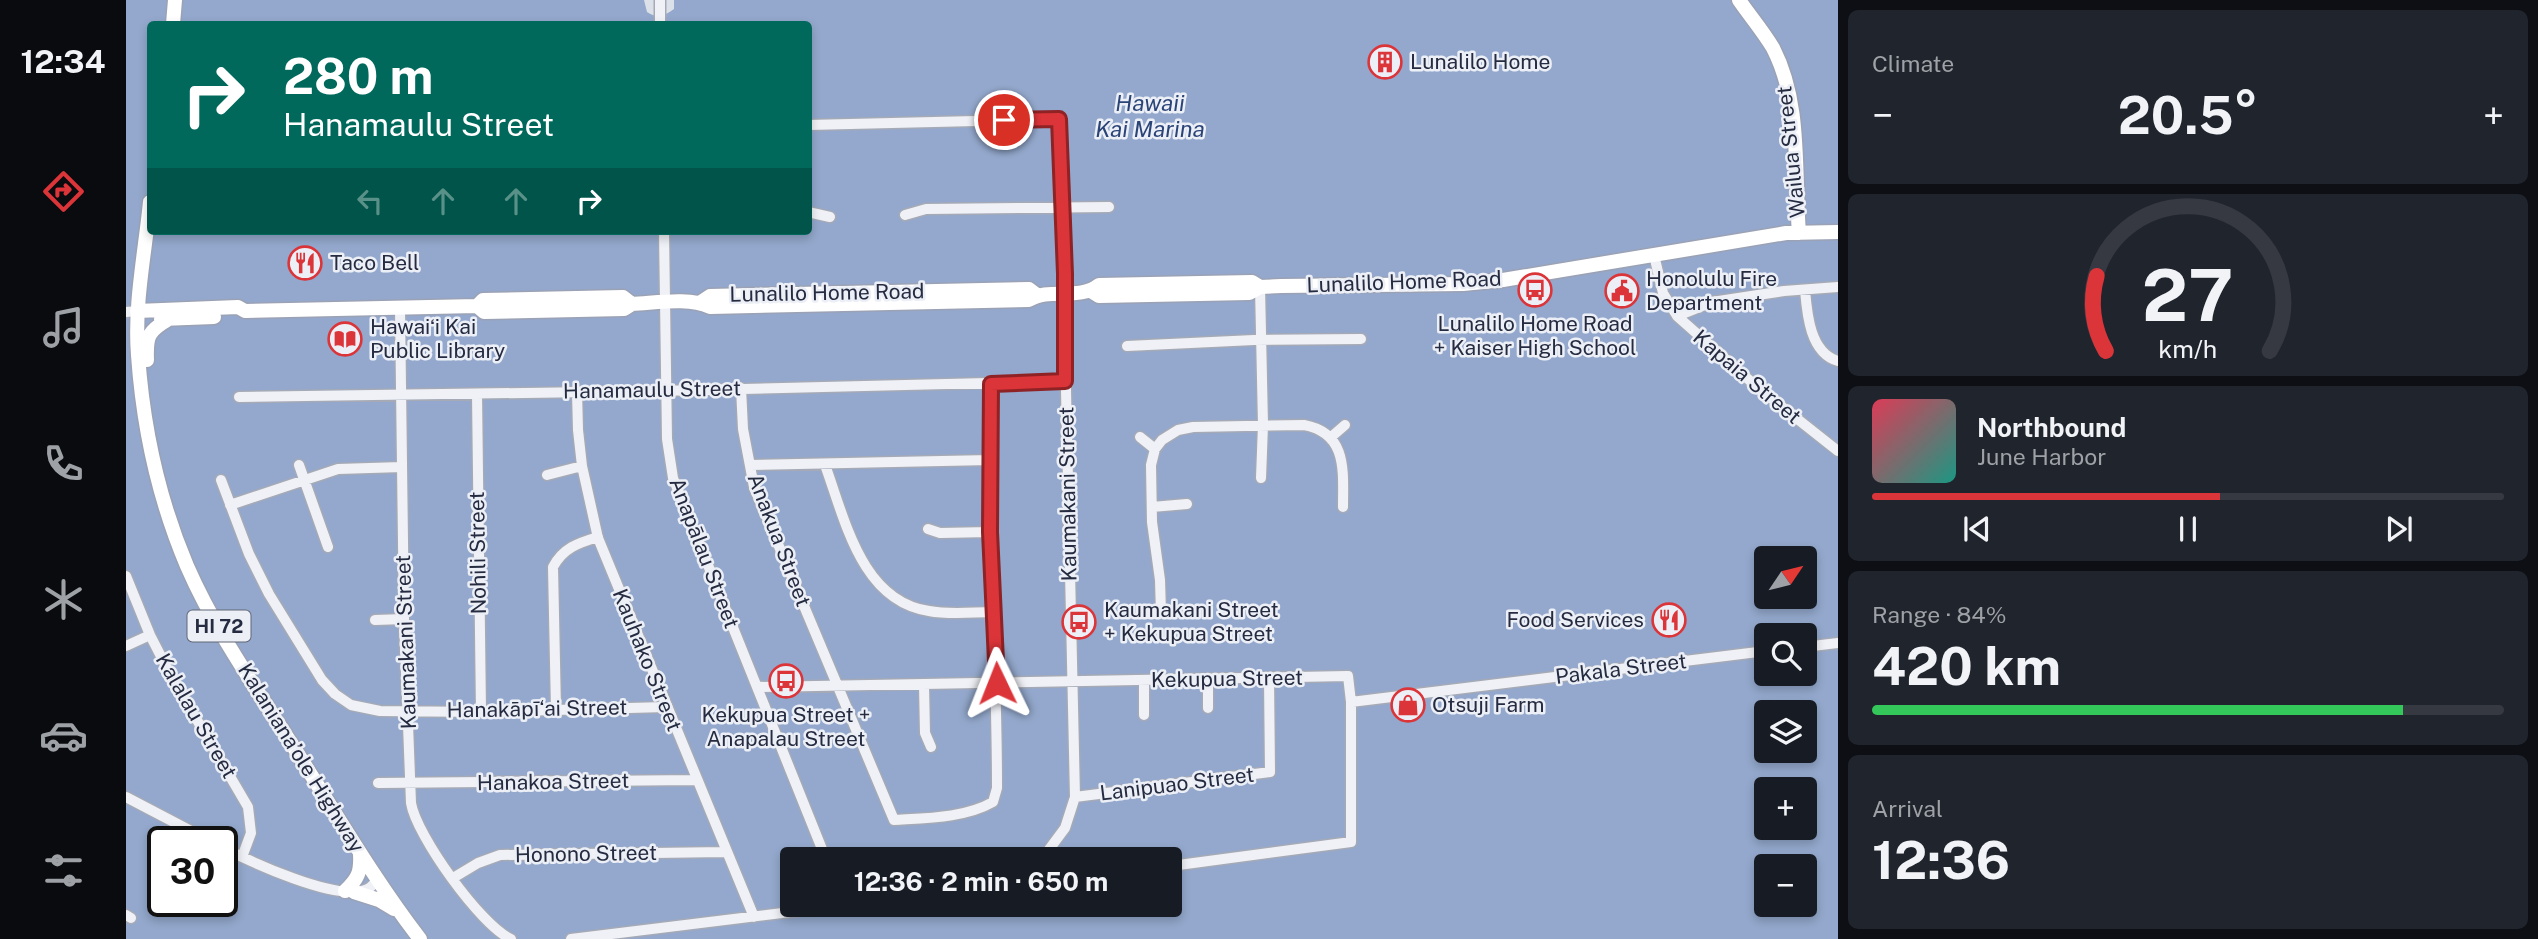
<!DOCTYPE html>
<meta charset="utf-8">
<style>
:root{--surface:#171b24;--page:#20242c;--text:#f1f3f6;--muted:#9ea1a6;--line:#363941;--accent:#db3439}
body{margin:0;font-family:"Public Sans",sans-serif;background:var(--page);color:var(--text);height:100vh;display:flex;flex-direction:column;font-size:26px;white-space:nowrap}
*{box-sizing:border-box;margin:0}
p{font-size:23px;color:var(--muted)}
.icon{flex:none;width:38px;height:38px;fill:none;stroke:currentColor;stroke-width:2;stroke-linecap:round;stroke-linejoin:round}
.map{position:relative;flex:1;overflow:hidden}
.panel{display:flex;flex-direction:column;gap:10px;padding:10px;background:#0d0f14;width:700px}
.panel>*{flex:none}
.guide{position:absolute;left:21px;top:21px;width:665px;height:214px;border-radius:7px;box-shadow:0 4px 10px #0003;background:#00695c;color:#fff;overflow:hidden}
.needle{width:46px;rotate:55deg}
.buttons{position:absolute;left:1628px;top:546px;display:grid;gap:14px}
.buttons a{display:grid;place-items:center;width:63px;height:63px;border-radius:7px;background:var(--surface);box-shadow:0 4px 10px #0003;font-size:35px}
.speed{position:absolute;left:21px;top:826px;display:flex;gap:14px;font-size:35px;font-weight:700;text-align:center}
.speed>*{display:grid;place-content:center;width:91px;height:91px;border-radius:50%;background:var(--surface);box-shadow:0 4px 10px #0003;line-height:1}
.speed .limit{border:4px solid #111;border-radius:10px;background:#fff;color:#111}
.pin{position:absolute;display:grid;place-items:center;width:60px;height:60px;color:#fff;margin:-30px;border:4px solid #fff;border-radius:50%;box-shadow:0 2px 7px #0007}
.me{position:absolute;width:77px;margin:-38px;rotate:358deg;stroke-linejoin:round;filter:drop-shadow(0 0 5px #0008)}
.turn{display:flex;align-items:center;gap:24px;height:147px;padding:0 21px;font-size:32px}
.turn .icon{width:91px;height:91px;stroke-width:2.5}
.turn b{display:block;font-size:49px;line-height:60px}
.lanes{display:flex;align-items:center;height:66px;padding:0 21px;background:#0003;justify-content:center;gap:35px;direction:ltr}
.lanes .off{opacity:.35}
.big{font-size:52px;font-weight:700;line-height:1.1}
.panel .tile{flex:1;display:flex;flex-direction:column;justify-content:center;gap:10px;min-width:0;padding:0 24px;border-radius:10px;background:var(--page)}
.panel .dial{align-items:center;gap:0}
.dial svg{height:182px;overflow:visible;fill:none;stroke:var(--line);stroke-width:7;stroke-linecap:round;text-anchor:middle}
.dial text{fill:var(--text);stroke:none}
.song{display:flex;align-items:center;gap:21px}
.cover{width:84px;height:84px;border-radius:10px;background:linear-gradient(135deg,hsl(350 70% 55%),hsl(170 70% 35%))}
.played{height:7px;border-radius:4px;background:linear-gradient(90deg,var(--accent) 55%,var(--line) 55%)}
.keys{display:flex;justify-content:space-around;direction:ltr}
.heat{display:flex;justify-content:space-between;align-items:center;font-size:38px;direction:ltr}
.charge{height:10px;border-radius:5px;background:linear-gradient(90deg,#34c759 84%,var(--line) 0)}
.trip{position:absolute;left:654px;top:847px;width:402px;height:70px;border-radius:7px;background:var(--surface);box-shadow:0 4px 10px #0003;font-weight:700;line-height:70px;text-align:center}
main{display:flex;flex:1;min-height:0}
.tabs{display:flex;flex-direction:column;width:126px;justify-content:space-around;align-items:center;background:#090b0e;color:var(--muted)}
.tabs .icon{width:49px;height:49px}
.tabs .selected{color:var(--accent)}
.tabs b{font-size:32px;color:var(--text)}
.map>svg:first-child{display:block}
.water{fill:#93a8cc;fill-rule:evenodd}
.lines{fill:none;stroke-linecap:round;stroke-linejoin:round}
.minor-casing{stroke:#a5aab6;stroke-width:13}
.major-casing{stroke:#9ba2b5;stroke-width:17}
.minor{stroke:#eff1f6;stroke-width:10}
.major{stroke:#fff;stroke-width:14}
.route-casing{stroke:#8e2225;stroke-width:18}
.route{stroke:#db3439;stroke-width:12}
.labels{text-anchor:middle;stroke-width:5;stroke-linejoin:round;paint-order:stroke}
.shield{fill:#eceff6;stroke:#616677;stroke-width:2}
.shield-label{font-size:19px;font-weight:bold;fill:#252b40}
.poi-label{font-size:21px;fill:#252b40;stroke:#eceff6;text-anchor:start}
.street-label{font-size:21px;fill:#252b40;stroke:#eceff6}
.water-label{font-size:23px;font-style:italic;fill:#2b4478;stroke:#eceff6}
</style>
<main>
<nav class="tabs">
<b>12:34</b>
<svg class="icon selected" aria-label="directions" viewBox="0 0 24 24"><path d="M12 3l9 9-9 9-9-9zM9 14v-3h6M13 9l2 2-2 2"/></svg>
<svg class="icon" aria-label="music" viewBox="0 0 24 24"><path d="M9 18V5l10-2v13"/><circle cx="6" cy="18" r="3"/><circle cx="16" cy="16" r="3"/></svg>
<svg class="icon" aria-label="phone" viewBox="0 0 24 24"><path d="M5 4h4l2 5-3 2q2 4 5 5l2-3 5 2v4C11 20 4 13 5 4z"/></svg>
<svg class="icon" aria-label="climate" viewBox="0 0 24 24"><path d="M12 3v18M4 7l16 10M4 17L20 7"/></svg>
<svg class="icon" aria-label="car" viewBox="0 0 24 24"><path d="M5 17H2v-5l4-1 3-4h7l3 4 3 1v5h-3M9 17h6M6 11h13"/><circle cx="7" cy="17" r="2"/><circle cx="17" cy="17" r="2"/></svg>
<svg class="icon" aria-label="filters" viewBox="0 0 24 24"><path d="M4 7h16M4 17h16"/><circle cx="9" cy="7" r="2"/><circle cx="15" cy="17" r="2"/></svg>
</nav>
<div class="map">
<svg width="1712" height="939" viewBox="0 0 1712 939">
<rect width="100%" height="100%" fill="#dce0e8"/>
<path class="water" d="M0,0h518l3,12c10,7 18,4 27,-3v-9h1164v939h-1712zM24,24h658v207h-658zM1640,558h38v39h-38zM1640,635h38v39h-38zM1640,712h38v39h-38zM1640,789h38v39h-38zM37,842h59v59h-59zM667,859h378v46h-378zM1640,866h38v39h-38z"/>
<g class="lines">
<defs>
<path id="minor" d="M534,0v24
M682,125l252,-6 15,678 -10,31 -23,31
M682,212l22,5
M779,215l21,-6 183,-2
M538,231l3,208 6,39 153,381
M1528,255l9,38 14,23 80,71 81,64
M1134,287l3,138 -2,53
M1679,290c2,24 5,63 33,71
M274,309l4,310 7,184c5,32 70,123 100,136
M0,312l11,-1
M1551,316l35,-14 72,-11 54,-4
M1001,346l127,-6 107,-1
M615,388l2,41 11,58 140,333c32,-2 71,-2 99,-18l4,-14c0,-135 -10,-270 -6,-404
M451,392l1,38 4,36 16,72 156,379
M351,394l4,318
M113,397l419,-6 407,-10
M1014,437l15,12
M1204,438l15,-13
M173,465l29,82
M624,465l240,-5
M699,465c20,54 36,136 104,146 21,4 44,1 65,1
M421,475l35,-9
M95,480l28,74 20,40 53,86 13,14 16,11 29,6 101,1 185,-5
M104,505l108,-36 64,-2
M1026,507l35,-3
M802,529l12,4 50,-1
M0,576l24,59 20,39 78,133 3,26 -9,24
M1035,613l-1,-33 -8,-58 -1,-57 4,-16 7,-9 16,-10 15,-3 111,-2c44,8 39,47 39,82
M249,620l29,-1
M0,646l24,-11
M1678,647l34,-4
M1082,679v29
M798,685l1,48 6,14
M631,687l591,-11 3,26v140l-180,24
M1225,702l415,-51
M430,710l-3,-143c10,-19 25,-24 45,-30
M1018,715v-35
M252,783l318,-3
M0,797l86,45
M949,797l195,-25 -1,-94
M96,847c29,15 113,54 143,43 5,-1 9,-6 12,-10
M327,878l25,-15 22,-8 225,-3
M0,915l5,3
M445,939l276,-34"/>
<path id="major" d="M1613,0c11,16 24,31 34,48 29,56 21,124 26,185
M47,24l2,-24
M24,202c-5,51 -16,102 -12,153 5,71 21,145 49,211 30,69 76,132 116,196 38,60 74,121 117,177
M965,291l8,5 150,-3 11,-6 21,-1 182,-2 40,-4 283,-47 52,-1
M575,302l9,-6 319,-7 8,6
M351,306l7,6 140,-3 8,-5c24,-1 57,-7 78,3l319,-7c20,-13 50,1 70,-15l153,-3 8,5
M11,311l101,-4 7,4 232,-5 6,-6 140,-3 9,7
M35,319l53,-2
M21,360c-1,-24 1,-29 22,-41
M219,891c13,-12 16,-19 15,-37
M228,892l25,8 15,9"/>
</defs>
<use href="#minor" class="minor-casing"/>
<use href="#major" class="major-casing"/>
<use href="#minor" class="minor"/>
<use href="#major" class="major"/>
</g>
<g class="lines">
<defs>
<path id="route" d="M871,683l-7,-151 1,-148 74,-3v-107l-6,-155 -55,1"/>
</defs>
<use href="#route" class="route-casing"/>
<use href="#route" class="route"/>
</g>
<defs>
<symbol id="building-ring" viewBox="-11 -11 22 22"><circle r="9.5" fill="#eceff6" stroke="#db3439" stroke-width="1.5"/><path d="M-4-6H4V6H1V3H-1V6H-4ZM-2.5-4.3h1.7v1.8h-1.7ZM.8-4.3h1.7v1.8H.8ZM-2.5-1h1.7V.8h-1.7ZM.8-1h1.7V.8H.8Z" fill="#db3439"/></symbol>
<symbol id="restaurant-ring" viewBox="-11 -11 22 22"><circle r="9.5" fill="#eceff6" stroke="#db3439" stroke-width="1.5"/><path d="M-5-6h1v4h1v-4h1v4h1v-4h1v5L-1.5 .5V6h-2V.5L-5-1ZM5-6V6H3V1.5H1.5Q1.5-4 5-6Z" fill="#db3439"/></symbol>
<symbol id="bus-ring" viewBox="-11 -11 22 22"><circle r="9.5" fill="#eceff6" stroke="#db3439" stroke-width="1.5"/><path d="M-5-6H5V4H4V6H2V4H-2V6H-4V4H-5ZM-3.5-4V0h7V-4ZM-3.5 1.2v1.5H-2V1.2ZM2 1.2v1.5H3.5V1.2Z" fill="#db3439"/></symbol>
<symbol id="civic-ring" viewBox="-11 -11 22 22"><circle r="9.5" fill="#eceff6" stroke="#db3439" stroke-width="1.5"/><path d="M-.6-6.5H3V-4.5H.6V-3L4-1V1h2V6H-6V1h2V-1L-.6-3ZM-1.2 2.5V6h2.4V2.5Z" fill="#db3439"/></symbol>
<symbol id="library-ring" viewBox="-11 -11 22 22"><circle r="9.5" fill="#eceff6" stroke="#db3439" stroke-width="1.5"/><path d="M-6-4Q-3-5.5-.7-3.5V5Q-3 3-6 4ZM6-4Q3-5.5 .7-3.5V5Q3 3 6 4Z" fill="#db3439"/></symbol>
<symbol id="shop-ring" viewBox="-11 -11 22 22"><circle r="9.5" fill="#eceff6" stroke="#db3439" stroke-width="1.5"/><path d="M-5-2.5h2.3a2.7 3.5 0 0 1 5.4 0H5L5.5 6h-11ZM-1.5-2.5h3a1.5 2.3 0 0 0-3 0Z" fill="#db3439"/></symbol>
</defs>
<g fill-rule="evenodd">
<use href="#building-ring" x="1240" y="43" width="38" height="38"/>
<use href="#restaurant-ring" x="160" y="244" width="38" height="38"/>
<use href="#bus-ring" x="1390" y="271" width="38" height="38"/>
<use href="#civic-ring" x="1477" y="272" width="38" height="38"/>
<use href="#library-ring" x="200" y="320" width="38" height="38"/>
<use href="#restaurant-ring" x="1524" y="601" width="38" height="38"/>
<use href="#bus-ring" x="934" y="603" width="38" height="38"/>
<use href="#bus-ring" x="641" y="662" width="38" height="38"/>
<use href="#shop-ring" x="1263" y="686" width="38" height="38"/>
</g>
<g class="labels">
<rect class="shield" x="61.5" y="610.5" width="63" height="31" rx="5"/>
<g class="shield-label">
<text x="93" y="633">HI 72</text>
</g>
<g class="poi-label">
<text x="1284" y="69">Lunalilo Home</text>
<text x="204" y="270">Taco Bell</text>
<text x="1520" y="286">Honolulu Fire<tspan x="1520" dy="24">Department</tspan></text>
<text x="1409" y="331" text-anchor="middle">Lunalilo Home Road<tspan x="1409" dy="24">+ Kaiser High School</tspan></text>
<text x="244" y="334">Hawaiʻi Kai<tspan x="244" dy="24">Public Library</tspan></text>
<text x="978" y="617">Kaumakani Street<tspan x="978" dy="24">+ Kekupua Street</tspan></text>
<text x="1518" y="627" text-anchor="end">Food Services</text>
<text x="1306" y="712">Otsuji Farm</text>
<text x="660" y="722" text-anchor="middle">Kekupua Street +<tspan x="660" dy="24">Anapalau Street</tspan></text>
</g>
<g class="street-label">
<text transform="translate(1665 152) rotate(-96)" y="7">Wailua Street</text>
<text transform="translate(1278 282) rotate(-2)" y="7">Lunalilo Home Road</text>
<text transform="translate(701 293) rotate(-1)" y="7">Lunalilo Home Road</text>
<text transform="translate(1621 377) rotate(40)" y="7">Kapaia Street</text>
<text transform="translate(526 390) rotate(-1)" y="7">Hanamaulu Street</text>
<text transform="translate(942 494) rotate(-91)" y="7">Kaumakani Street</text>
<text transform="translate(653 540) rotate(69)" y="7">Anakua Street</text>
<text transform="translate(352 553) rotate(-91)" y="7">Nohili Street</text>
<text transform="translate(578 553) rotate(69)" y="7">Anapālau Street</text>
<text transform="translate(280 642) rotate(-92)" y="7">Kaumakani Street</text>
<text transform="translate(521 660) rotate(68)" y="7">Kauhako Street</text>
<text transform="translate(1495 669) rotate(-7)" y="7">Pakala Street</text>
<text transform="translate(1101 679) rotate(-1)" y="7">Kekupua Street</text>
<text transform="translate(411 709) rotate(-1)" y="7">Hanakāpī‘ai Street</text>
<text transform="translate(70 716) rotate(60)" y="7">Kalalau Street</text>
<text transform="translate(175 758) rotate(58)" y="7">Kalaniana’ole Highway</text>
<text transform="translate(427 782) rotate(-1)" y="7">Hanakoa Street</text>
<text transform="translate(1051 784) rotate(-7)" y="7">Lanipuao Street</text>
<text transform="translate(460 854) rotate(-1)" y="7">Honono Street</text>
</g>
<g class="water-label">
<text x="1024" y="111">Hawaii<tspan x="1024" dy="26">Kai Marina</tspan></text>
</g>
</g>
</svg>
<div class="buttons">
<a><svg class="needle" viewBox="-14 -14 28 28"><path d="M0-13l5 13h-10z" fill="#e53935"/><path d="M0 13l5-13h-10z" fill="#9ea1a6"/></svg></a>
<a><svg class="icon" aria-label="search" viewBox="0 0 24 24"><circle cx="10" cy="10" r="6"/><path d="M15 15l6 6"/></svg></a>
<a><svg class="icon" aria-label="layers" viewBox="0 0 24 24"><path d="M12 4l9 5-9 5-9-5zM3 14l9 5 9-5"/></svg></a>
<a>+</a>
<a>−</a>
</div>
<div class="speed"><div class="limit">30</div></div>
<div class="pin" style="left:878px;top:120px;background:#d93025"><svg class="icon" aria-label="arrive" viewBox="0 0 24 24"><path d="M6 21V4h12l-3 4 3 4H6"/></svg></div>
<svg class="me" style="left:871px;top:683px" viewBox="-20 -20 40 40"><path d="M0-17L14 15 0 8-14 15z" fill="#db3439" stroke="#fff" stroke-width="4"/></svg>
<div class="trip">12:36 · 2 min · 650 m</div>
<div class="guide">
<div class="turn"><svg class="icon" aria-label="right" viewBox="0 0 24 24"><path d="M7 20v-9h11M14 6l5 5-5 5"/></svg><div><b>280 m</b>Hanamaulu Street</div></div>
<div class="lanes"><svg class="icon off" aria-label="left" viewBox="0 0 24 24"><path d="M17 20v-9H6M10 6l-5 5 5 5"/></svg><svg class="icon off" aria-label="ahead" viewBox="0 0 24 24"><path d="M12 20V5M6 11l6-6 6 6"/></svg><svg class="icon off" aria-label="ahead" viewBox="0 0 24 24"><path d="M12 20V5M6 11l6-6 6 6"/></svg><svg class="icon" aria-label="right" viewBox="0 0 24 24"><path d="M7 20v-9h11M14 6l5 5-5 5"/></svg></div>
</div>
</div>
<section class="panel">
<div class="tile"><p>Climate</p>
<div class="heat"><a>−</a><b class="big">20.5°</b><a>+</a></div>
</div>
<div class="tile dial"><svg viewBox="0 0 100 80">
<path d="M14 69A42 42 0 1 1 86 69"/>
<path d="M14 69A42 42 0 0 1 10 36" stroke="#db3439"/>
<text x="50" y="56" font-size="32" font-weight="700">27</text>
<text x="50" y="72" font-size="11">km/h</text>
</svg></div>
<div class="tile">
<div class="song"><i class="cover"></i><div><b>Northbound</b><p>June Harbor</p></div></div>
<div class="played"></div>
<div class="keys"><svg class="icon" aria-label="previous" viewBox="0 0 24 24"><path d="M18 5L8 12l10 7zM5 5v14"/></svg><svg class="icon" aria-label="pause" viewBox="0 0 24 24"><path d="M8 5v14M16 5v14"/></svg><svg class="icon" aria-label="next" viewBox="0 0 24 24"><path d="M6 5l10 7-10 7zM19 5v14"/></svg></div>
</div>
<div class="tile"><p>Range · 84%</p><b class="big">420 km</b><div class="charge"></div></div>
<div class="tile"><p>Arrival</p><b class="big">12:36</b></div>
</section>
</main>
